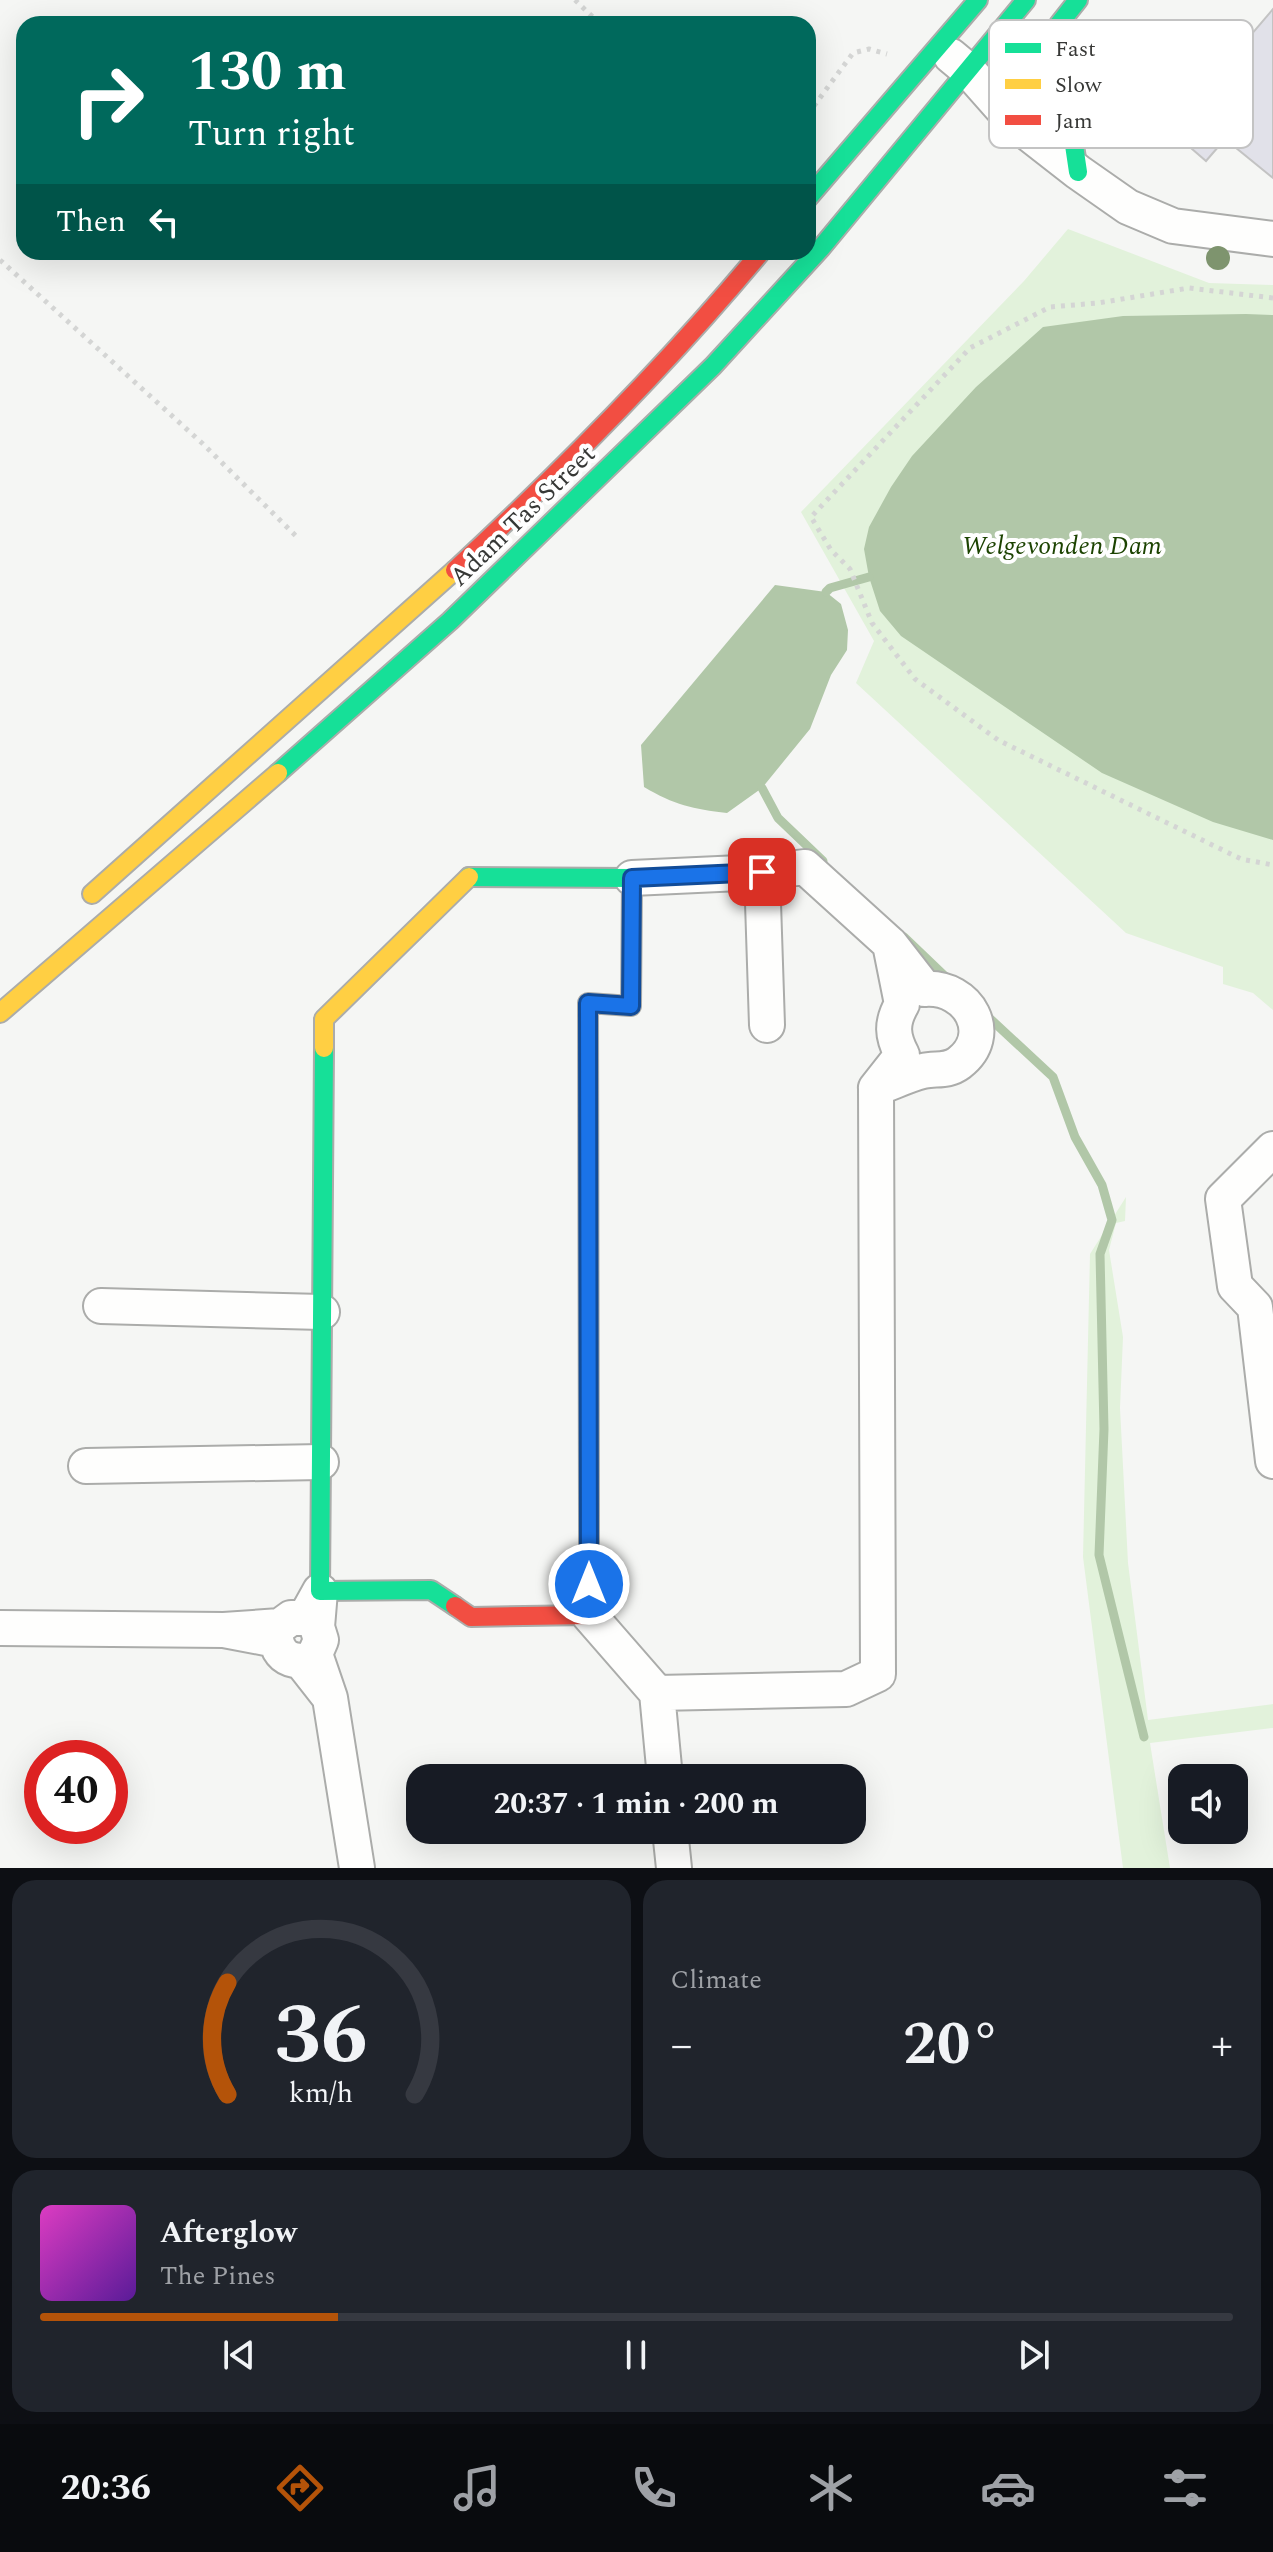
<!DOCTYPE html>
<meta charset="utf-8">
<style>
:root{--surface:#171b24;--page:#20242c;--text:#f1f3f6;--muted:#9ea1a6;--line:#363941;--accent:#b45309}
body{margin:0;font-family:Spectral,serif;background:var(--page);color:var(--text);height:100vh;display:flex;flex-direction:column;font-size:30px;white-space:nowrap}
*{box-sizing:border-box;margin:0}
p{font-size:26px;color:var(--muted)}
.icon{flex:none;width:44px;height:44px;fill:none;stroke:currentColor;stroke-width:2;stroke-linecap:round;stroke-linejoin:round}
.map{position:relative;height:1868px;overflow:hidden}
.sheet{display:flex;flex-direction:column;gap:12px;padding:12px;background:#0d0f14;flex:1}
.sheet>*{flex:none}
.hud{position:absolute;left:16px;top:16px;width:800px;height:244px;border-radius:24px;box-shadow:0 8px 32px #0002;background:#00695c;color:#fff;overflow:hidden}
.fabs{position:absolute;left:1168px;top:1764px;display:grid;gap:16px}
.fabs a{display:grid;place-items:center;width:80px;height:80px;border-radius:16px;background:var(--surface);box-shadow:0 8px 32px #0002;font-size:40px}
.speed{position:absolute;left:24px;top:1740px;display:flex;gap:16px;font-size:40px;font-weight:700;text-align:center}
.speed>*{display:grid;place-content:center;width:104px;height:104px;border-radius:50%;background:var(--surface);box-shadow:0 8px 32px #0002;line-height:1}
.speed .limit{border:12px solid #d22;background:#fff;color:#111}
.pin{position:absolute;display:grid;place-items:center;width:68px;height:68px;color:#fff;margin:-34px;border-radius:16px;box-shadow:0 4px 12px #0006}
.me{position:absolute;width:88px;margin:-44px;rotate:0deg;stroke-linejoin:round;filter:drop-shadow(0 0 6px #0008)}
.turn{display:flex;align-items:center;gap:28px;height:168px;padding:0 40px;font-size:36px}
.turn .icon{width:104px;height:104px;stroke-width:2.5}
.turn b{display:block;font-size:56px;line-height:68px}
.then{display:flex;align-items:center;height:76px;padding:0 40px;background:#0003;gap:16px;font-size:30px}
.big{font-size:60px;font-weight:700;line-height:1.1}
.sheet .widget{flex:1;display:flex;flex-direction:column;justify-content:center;gap:12px;min-width:0;padding:0 28px;border-radius:24px;background:var(--page)}
.sheet .dial{align-items:center;gap:0}
.dial svg{height:208px;overflow:visible;fill:none;stroke:var(--line);stroke-width:7;stroke-linecap:round;text-anchor:middle}
.dial text{fill:var(--text);stroke:none}
.song{display:flex;align-items:center;gap:24px}
.cover{width:96px;height:96px;border-radius:12px;background:linear-gradient(135deg,hsl(310 70% 55%),hsl(270 70% 35%))}
.played{height:8px;border-radius:4px;background:linear-gradient(90deg,var(--accent) 25%,var(--line) 25%)}
.keys{display:flex;justify-content:space-around;direction:ltr}
.heat{display:flex;justify-content:space-between;align-items:center;font-size:44px;direction:ltr}
.sheet .tiles{flex:1;display:grid;gap:12px;grid-template-columns:1fr 1fr}
.widget:last-child{grid-column:span 2}
.trip{position:absolute;left:406px;top:1764px;width:460px;height:80px;border-radius:24px;background:var(--surface);box-shadow:0 8px 32px #0002;font-weight:700;line-height:80px;text-align:center}
.dock{display:flex;height:128px;justify-content:space-around;align-items:center;background:#090b0e;color:var(--muted)}
.dock .icon{width:56px;height:56px}
.dock .on{color:var(--accent)}
.dock b{font-size:36px;color:var(--text)}
.map>svg:first-child{display:block}
.green{fill:#e2f2db}
.water{fill:#b1c7a8}
.lines{fill:none;stroke-linecap:round;stroke-linejoin:round}
.stream{stroke:#b1c7a8;stroke-width:9}
.building{fill:#e1e1e9;stroke:#c3c3c3;stroke-width:2}
.street-casing{stroke:#abacaa;stroke-width:38}
.fast-casing{stroke:#abacaa;stroke-width:22}
.slow-casing{stroke:#abacaa;stroke-width:22}
.jam-casing{stroke:#abacaa;stroke-width:22}
.path{stroke:#d4d5d4;stroke-width:5;stroke-dasharray:4 6;stroke-linecap:butt}
.street{stroke:#fefefd;stroke-width:34}
.fast{stroke:#16e098;stroke-width:18}
.slow{stroke:#ffcf43;stroke-width:18}
.jam{stroke:#f24e42;stroke-width:18}
.tree{fill:#7e946e}
.route-casing{stroke:#114b97;stroke-width:20}
.route{stroke:#1a73e8;stroke-width:14}
.labels{text-anchor:middle;stroke-width:8;stroke-linejoin:round;paint-order:stroke}
.street-label{font-size:26px;fill:#373836;stroke:#fff}
.park-label{font-size:26px;font-style:italic;fill:#1c4301;stroke:#fff}
.key{fill:#fff;stroke:#c3c3c3;stroke-width:2}
.key-label{font-size:22px;fill:#373836}
</style>
<div class="map">
<svg width="1273" height="1868" viewBox="0 0 1273 1868">
<rect width="100%" height="100%" fill="#f5f6f4"/>
<path class="green" d="M1068,229l141,54 64,2v725l-20,-17 -30,-9v-17l-97,-34 -270,-250 18,-42 -73,-129 223,-231z
M1126,1197l-1,24 -9,2 -7,27 14,87 -3,71 8,155 20,157 125,-16v24l-123,15 20,125h-47l-40,-311 7,-303z"/>
<path class="water" d="M1246,314l27,1v525l-60,-18 -111,-49 -201,-137 -21,-25 -11,-34 -5,-28 5,-22 22,-40 21,-31 64,-69 67,-60 80,-11z
M775,585l51,7 15,12 7,26 -1,20 -16,25 -21,54 -48,59 -35,25c-34,-4 -53,-8 -83,-26l-3,-42z"/>
<g class="lines">
<path class="stream" d="M826,592l4,-4 39,-11
M762,788l16,30 45,43
M904,937l47,45
M985,1014l68,63 22,60 27,48 10,35 -12,34 4,175 -5,126 45,182"/>
</g>
<path class="building" d="M1273,9v169l-48,-39 -19,22 -36,-31z"/>
<g class="lines">
<defs>
<path id="street" d="M951,56l18,15 46,52 63,49 50,35 45,19 100,13
M762,872l43,-5 85,77 35,45c44,-3 71,46 34,74 -12,9 -23,5 -36,8 -16,4 -32,12 -47,17l26,-33c-10,-19 -11,-32 0,-51l-12,-60
M632,878l130,-6 5,153
M1273,1149l-50,50 12,87 20,21 18,154
M101,1306l221,6
M86,1466l235,-4
M320,1591l-3,36 4,13 -6,14 15,44 -29,-37c-14,-1 -22,-7 -25,-21l-52,-10 56,-4 11,-8h14z
M589,1615l68,78 189,-4 32,-15 -2,-586
M0,1628l224,2
M657,1693l8,85
M330,1698l27,170
M670,1830l4,38"/>
<path id="fast" d="M1078,0l-19,24 -5,32 1,32 19,57 4,27
M808,198l170,-198
M278,773l172,-152 263,-255 108,-118 205,-248
M469,877l163,1 -1,128 -43,-3 1,514
M324,1048l-4,543 111,-1 24,16"/>
<path id="slow" d="M92,894l363,-324
M0,1013l278,-240
M324,1048v-29l145,-142"/>
<path id="jam" d="M455,570c108,-100 212,-205 306,-318
M455,1606l16,11 118,-2v-98"/>
</defs>
<use href="#street" class="street-casing"/>
<use href="#fast" class="fast-casing"/>
<use href="#slow" class="slow-casing"/>
<use href="#jam" class="jam-casing"/>
<path class="path" d="M575,0l25,24
M808,114l45,-61 16,-4 18,5
M0,260l202,183 97,96
M1273,298l-84,-10 -91,15 -48,4 -80,41 -159,169 20,33 19,19 22,54 43,56 83,61 243,119 32,6"/>
<use href="#street" class="street"/>
<use href="#fast" class="fast"/>
<use href="#slow" class="slow"/>
<use href="#jam" class="jam"/>
</g>
<circle class="tree" cx="1218" cy="258" r="12"/>
<g class="lines">
<defs>
<path id="route" d="M589,1584l-1,-581 43,3 1,-128 130,-6"/>
</defs>
<use href="#route" class="route-casing"/>
<use href="#route" class="route"/>
</g>
<g class="labels">
<g class="street-label">
<text transform="translate(522 515) rotate(-44)" y="9">Adam Tas Street</text>
</g>
<g class="park-label">
<text x="1062" y="554">Welgevonden Dam</text>
</g>
</g>
<rect x="989" y="20" width="264" height="128" rx="12" class="key"/>
<rect x="1005" y="43" width="36" height="10" fill="#16e098"/>
<rect x="1005" y="79" width="36" height="10" fill="#ffcf43"/>
<rect x="1005" y="115" width="36" height="10" fill="#f24e42"/>
<g class="key-label">
<text x="1055" y="56">Fast</text>
<text x="1055" y="92">Slow</text>
<text x="1055" y="128">Jam</text>
</g>
</svg>
<div class="fabs">
<a><svg class="icon" aria-label="sound" viewBox="0 0 24 24"><path d="M4 9h4l5-4v14l-5-4H4zM17 9q2 3 0 6"/></svg></a>
</div>
<div class="speed"><div class="limit">40</div></div>
<div class="pin" style="left:762px;top:872px;background:#d93025"><svg class="icon" aria-label="arrive" viewBox="0 0 24 24"><path d="M6 21V4h12l-3 4 3 4H6"/></svg></div>
<svg class="me" style="left:589px;top:1584px" viewBox="-20 -20 40 40"><circle r="17" fill="#1a73e8" stroke="#fff" stroke-width="3"/><path d="M0-11L8 9 0 5-8 9z" fill="#fff"/></svg>
<div class="trip">20:37 · 1 min · 200 m</div>
<div class="hud">
<div class="turn"><svg class="icon" aria-label="right" viewBox="0 0 24 24"><path d="M7 20v-9h11M14 6l5 5-5 5"/></svg><div><b>130 m</b>Turn right</div></div>
<div class="then">Then<svg class="icon" aria-label="left" viewBox="0 0 24 24"><path d="M17 20v-9H6M10 6l-5 5 5 5"/></svg></div>
</div>
</div>
<section class="sheet">
<div class="tiles">
<div class="widget dial"><svg viewBox="0 0 100 80">
<path d="M14 69A42 42 0 1 1 86 69"/>
<path d="M14 69A42 42 0 0 1 14 26" stroke="#b45309"/>
<text x="50" y="56" font-size="32" font-weight="700">36</text>
<text x="50" y="72" font-size="11">km/h</text>
</svg></div>
<div class="widget"><p>Climate</p>
<div class="heat"><a>−</a><b class="big">20°</b><a>+</a></div>
</div>
<div class="widget">
<div class="song"><i class="cover"></i><div><b>Afterglow</b><p>The Pines</p></div></div>
<div class="played"></div>
<div class="keys"><svg class="icon" aria-label="previous" viewBox="0 0 24 24"><path d="M18 5L8 12l10 7zM5 5v14"/></svg><svg class="icon" aria-label="pause" viewBox="0 0 24 24"><path d="M8 5v14M16 5v14"/></svg><svg class="icon" aria-label="next" viewBox="0 0 24 24"><path d="M6 5l10 7-10 7zM19 5v14"/></svg></div>
</div>
</div>
</section>
<nav class="dock">
<b>20:36</b>
<svg class="icon on" aria-label="directions" viewBox="0 0 24 24"><path d="M12 3l9 9-9 9-9-9zM9 14v-3h6M13 9l2 2-2 2"/></svg>
<svg class="icon" aria-label="music" viewBox="0 0 24 24"><path d="M9 18V5l10-2v13"/><circle cx="6" cy="18" r="3"/><circle cx="16" cy="16" r="3"/></svg>
<svg class="icon" aria-label="phone" viewBox="0 0 24 24"><path d="M5 4h4l2 5-3 2q2 4 5 5l2-3 5 2v4C11 20 4 13 5 4z"/></svg>
<svg class="icon" aria-label="climate" viewBox="0 0 24 24"><path d="M12 3v18M4 7l16 10M4 17L20 7"/></svg>
<svg class="icon" aria-label="car" viewBox="0 0 24 24"><path d="M5 17H2v-5l4-1 3-4h7l3 4 3 1v5h-3M9 17h6M6 11h13"/><circle cx="7" cy="17" r="2"/><circle cx="17" cy="17" r="2"/></svg>
<svg class="icon" aria-label="filters" viewBox="0 0 24 24"><path d="M4 7h16M4 17h16"/><circle cx="9" cy="7" r="2"/><circle cx="15" cy="17" r="2"/></svg>
</nav>
